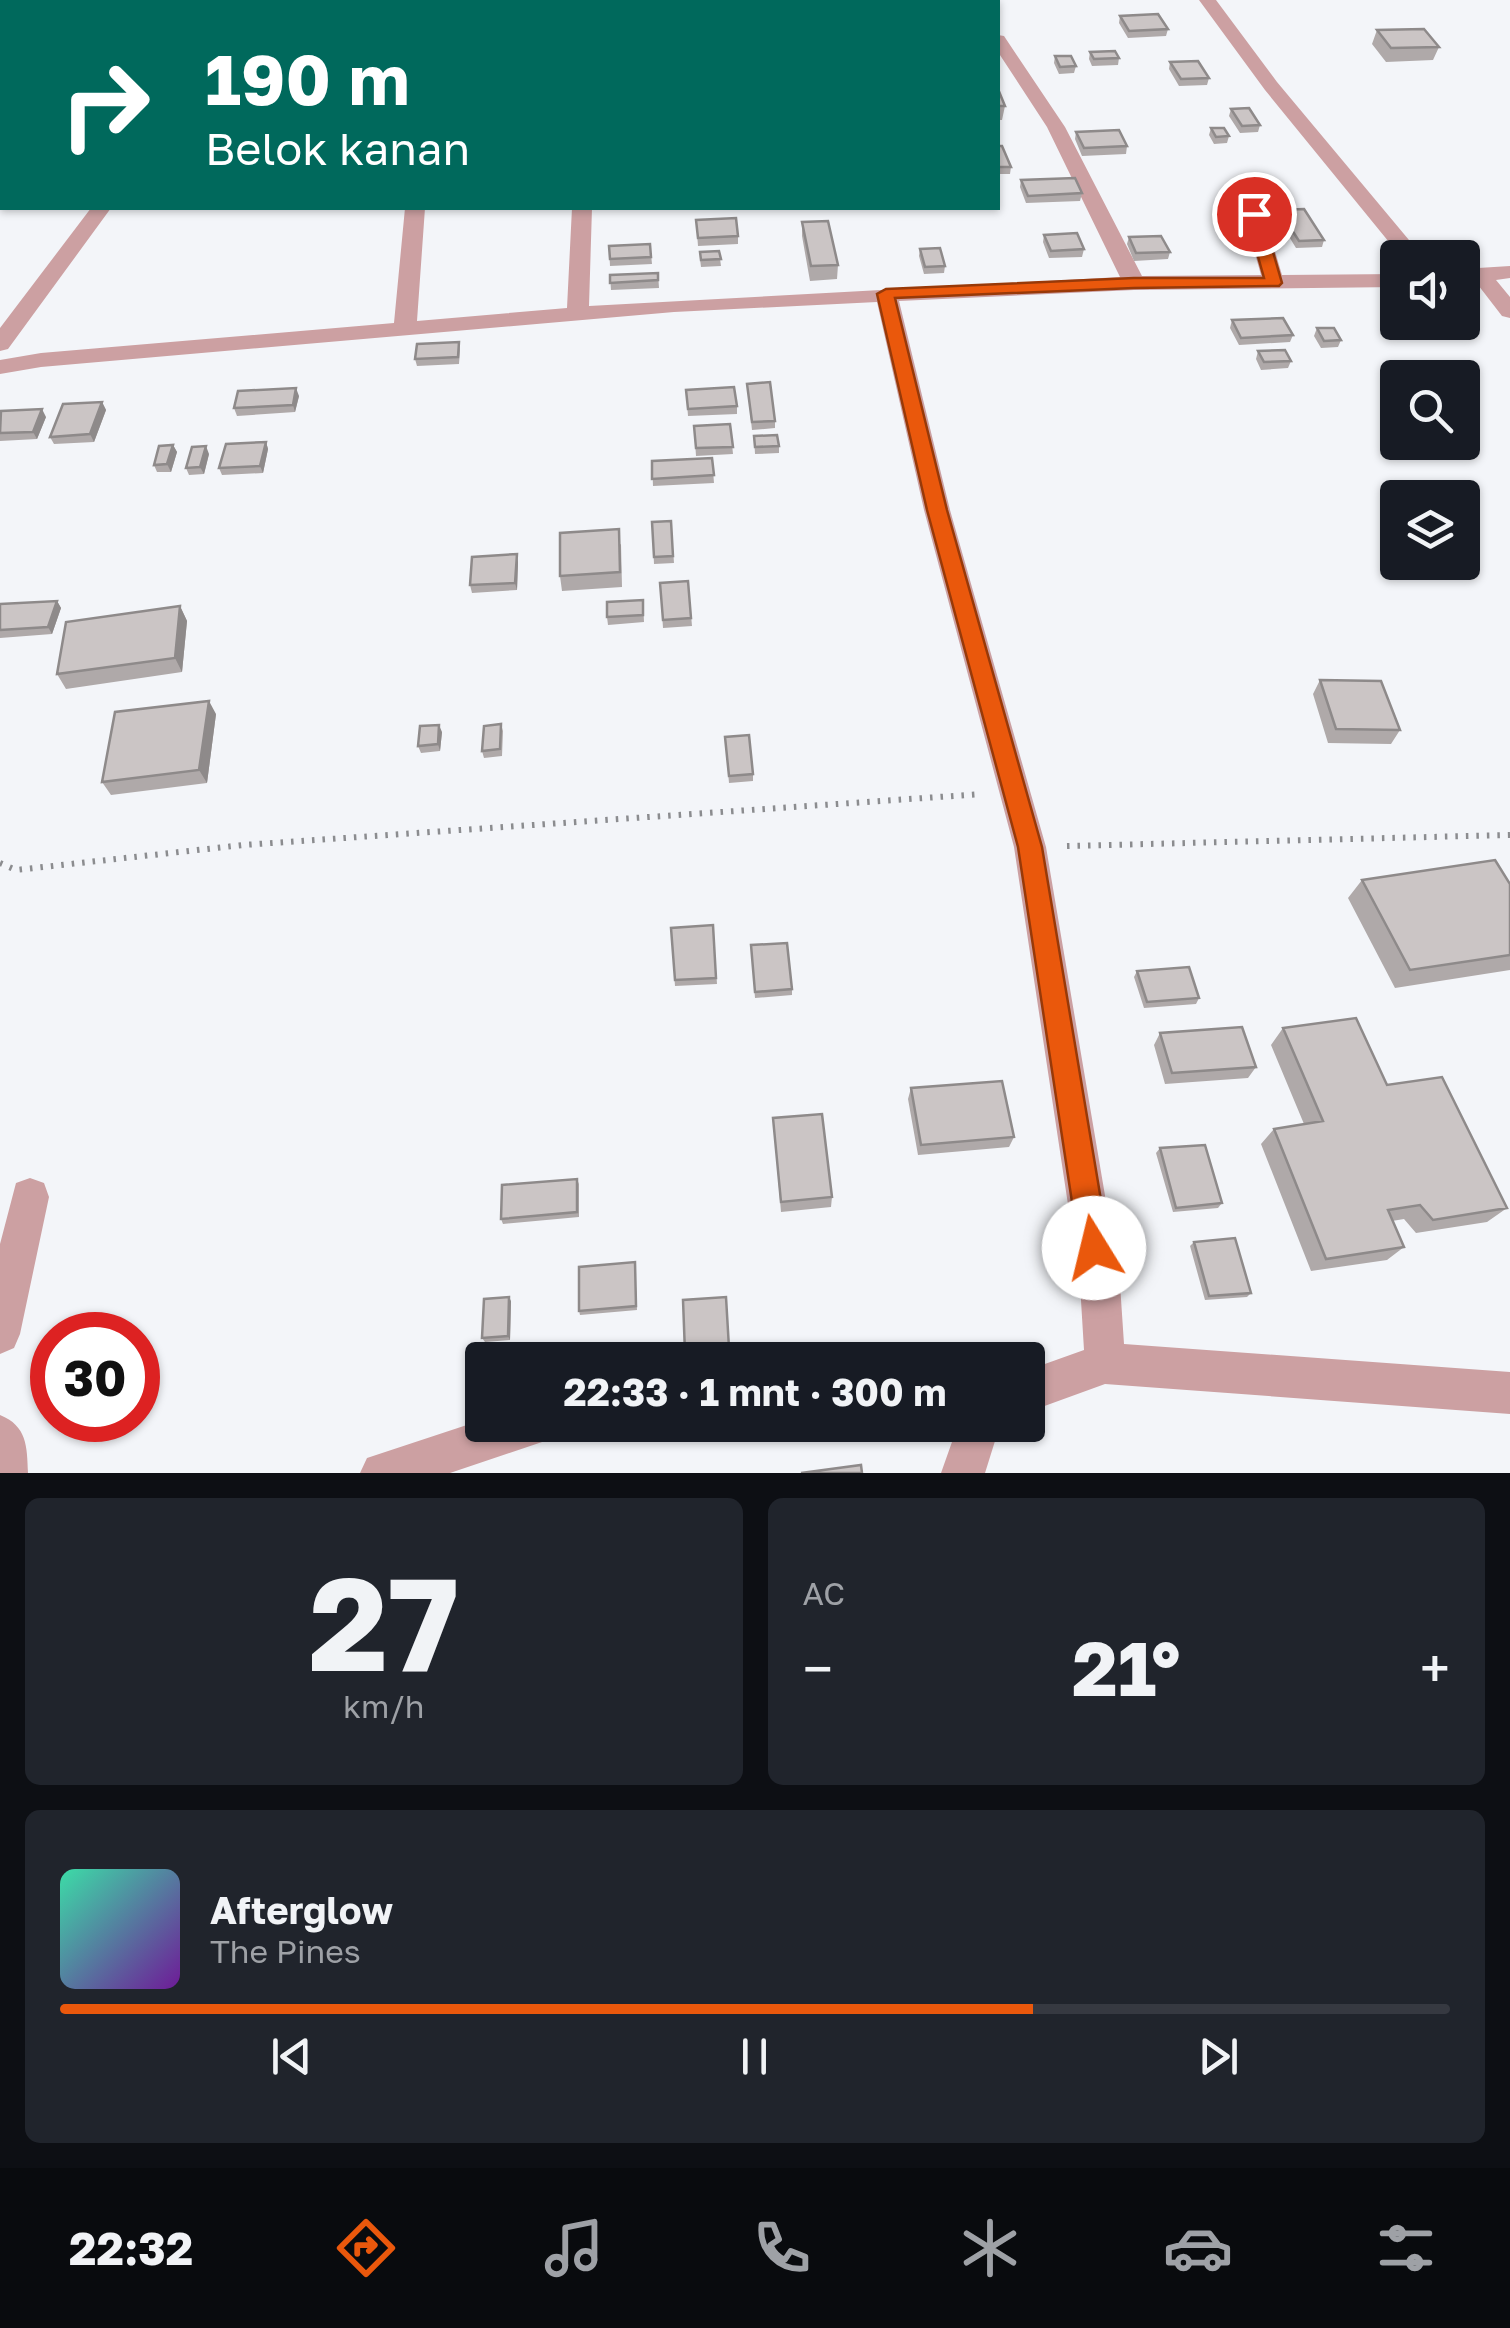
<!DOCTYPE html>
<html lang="id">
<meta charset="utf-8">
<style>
:root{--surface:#171b24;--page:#20242c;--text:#f1f3f6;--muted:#9ea1a6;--line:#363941;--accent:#ea580c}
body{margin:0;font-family:"Golos Text",sans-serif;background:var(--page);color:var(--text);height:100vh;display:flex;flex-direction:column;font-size:38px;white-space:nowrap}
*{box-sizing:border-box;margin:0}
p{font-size:32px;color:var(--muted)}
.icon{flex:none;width:55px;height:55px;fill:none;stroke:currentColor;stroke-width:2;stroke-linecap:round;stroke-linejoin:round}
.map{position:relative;height:1473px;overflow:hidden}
.drawer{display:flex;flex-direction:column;gap:25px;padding:25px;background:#0d0f14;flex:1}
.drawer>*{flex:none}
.guide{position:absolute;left:0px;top:0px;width:1000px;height:210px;box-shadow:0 2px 8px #0004;background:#00695c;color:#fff;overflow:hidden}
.buttons{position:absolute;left:1380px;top:240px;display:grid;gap:20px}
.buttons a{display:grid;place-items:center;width:100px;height:100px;border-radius:10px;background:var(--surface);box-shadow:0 2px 8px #0004;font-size:50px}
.speed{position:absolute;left:30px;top:1312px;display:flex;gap:20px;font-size:50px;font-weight:700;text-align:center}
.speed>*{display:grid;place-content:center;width:130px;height:130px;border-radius:50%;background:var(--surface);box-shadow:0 2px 8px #0004;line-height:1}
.speed .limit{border:15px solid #d22;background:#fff;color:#111}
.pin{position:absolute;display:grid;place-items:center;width:85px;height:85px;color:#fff;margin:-42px;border:5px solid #fff;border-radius:50%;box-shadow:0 2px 10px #0007}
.me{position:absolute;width:110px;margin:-55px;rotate:351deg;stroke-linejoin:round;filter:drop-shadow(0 0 8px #0008)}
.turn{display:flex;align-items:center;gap:35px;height:210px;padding:0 40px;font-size:45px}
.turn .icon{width:130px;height:130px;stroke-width:2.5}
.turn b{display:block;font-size:70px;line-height:85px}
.big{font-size:75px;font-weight:700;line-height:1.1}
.drawer .widget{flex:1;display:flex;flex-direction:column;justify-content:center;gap:15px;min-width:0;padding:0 35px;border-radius:15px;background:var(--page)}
.drawer .dial{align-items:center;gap:0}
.dial b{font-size:130px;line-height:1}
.song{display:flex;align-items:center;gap:30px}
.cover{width:120px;height:120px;border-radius:15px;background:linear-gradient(135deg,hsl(160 70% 55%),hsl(280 70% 35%))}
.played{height:10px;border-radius:5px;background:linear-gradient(90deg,var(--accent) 70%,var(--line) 70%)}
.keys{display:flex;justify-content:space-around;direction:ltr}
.heat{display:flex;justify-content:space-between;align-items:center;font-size:55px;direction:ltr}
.drawer .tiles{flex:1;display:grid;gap:25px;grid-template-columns:1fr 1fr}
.widget:last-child{grid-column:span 2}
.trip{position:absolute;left:465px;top:1342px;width:580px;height:100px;border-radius:10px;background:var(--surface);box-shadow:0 2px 8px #0004;font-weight:700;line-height:100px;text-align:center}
.tab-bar{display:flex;height:160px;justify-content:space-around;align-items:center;background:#090b0e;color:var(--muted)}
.tab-bar .icon{width:70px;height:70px}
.tab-bar .current{color:var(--accent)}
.tab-bar b{font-size:45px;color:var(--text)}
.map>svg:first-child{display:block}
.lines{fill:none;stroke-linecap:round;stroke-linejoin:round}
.path{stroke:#8b8c8f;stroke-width:6;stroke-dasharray:2.5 8;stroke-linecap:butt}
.minor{fill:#cca0a2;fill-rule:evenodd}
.wall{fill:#afa9a9}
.shaded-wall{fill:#8e8a8a}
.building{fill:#cbc5c5;stroke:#8e8a8a;stroke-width:2.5}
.route{fill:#ea580c;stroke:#983908;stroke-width:2.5}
</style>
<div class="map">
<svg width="1510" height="1473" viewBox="0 0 1510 1473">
<rect width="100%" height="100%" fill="#f3f5f9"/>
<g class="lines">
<path class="path" d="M1067,846l443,-11
M0,863l16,7 227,-25 739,-51"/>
<path class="minor" d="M195,0h16v2h-16z
M963,0h16l1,2h-16z
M1199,0h17l61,82 147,176h-22l-137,-168z
M998,35l6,1 61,91 77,149 119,-1 -17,-61 10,-6 10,6 18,61 116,-1v13l-264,3 -235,11 51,209 96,337 74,437 4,60 386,28v42l-405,-30 -77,28v-42l56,-20 -4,-66 -66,-437 -90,-337 -47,-208 -203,10 -633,55 -41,7v-14l41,-7 353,-30 11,-115h20l-8,113 150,-13 5,-100h20l-3,98 531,-29 -73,-150 -49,-75z
M91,208h20l-103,141 -8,2v-23z
M1510,266v12l-14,2 14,17v21l-8,-2 -27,-35 -13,1v-13z
M30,1178l14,5 5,14 -29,137 -6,14 -14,6v-110l16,-61z
M0,1415c27,11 27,31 28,58h-28z
M482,1420v5h72l-6,15 -98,33h-90l7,-15z
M958,1425h42l-15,48h-44z"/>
</g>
<path class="wall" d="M1120,16l48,13 -2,7 -38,2 -9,-15z
M1377,30l62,17 -6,13 -47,2 -14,-18z
M1090,52l29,6 -1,7 -26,1 -3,-7z
M1055,56l21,10 -2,7 -15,1 -5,-11z
M1170,62l39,16 -2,7 -28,1 -10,-17z
M998,89l7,17 -3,14h-4z
M1231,109l29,16 -2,7 -18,1 -11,-17z
M1211,128l18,8 -2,7 -13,1 -5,-9z
M1076,132l51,14 -1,8 -44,2 -7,-17z
M998,146l13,21 -1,7h-12z
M1021,180l61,13 -2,8 -54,2 -6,-16z
M1279,210l45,30 -2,7 -26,1 -19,-31z
M696,220l42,16v8l-40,2z
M802,222l36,43 -1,14 -27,2 -8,-45z
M1044,235l40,14 -2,8 -33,1 -6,-16z
M1129,237l41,15 -2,7 -34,2 -7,-17z
M650,244l2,20 -42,2 -1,-20z
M920,249l25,17 -1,7 -20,1 -5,-18z
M719,251l2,15 -20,1 -1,-8z
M658,273l1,15 -48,2 -1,-15z
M1232,320l61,15 -3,7 -51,3 -9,-17z
M1317,328l24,12 -3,7 -17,1 -7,-12z
M459,342l1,8 -1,14 -42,2 -2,-7z
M1258,351l33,10 -3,7 -27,2 -5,-11z
M747,384l28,37v7l-23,2z
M686,390l51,16v8l-49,2z
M299,396l-4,16 -58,4 -3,-8z
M102,402l4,8 -12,32 -40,2 -4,-7z
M0,413l46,4 -9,22 -37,2z
M730,424l3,30 -37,2 -2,-30z
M754,436l25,10v7l-24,1z
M266,442l2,7 -5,24 -41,2 -3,-7z
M173,445l4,7 -6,20h-14l-3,-7z
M209,454l-5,20 -15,1 -3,-7z
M712,458l2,25 -61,3 -1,-25z
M671,521l3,42 -20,1 -2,-42z
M621,544l1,43 -60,4 -2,-15z
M518,562l-1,28 -45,3 -2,-8z
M688,581l4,45 -29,2 -3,-45z
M643,600l1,22 -36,3 -1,-8z
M57,601l4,7 -9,26 -52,4v-34z
M180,606l7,15 -5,51 -116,17 -9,-15z
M1320,680l80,50 -9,14 -63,-1 -15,-49z
M216,714l-9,69 -96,12 -9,-13z
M501,724l2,7 -1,25 -18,2 -2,-7z
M442,732l-2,19 -19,2 -3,-7z
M725,737l28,37v7l-24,2z
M1362,880l148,4v86l-115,18 -47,-90z
M713,925l4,59 -42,2 -4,-58z
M751,945l41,44v6l-37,3z
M1137,971l62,27 -3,6 -52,4 -10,-31z
M1283,1028l104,57 120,123 -20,14 -71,11 -12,-14 -12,2 12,26 -17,13 -76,11 -50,-127 13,-15 30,-5 -33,-79z
M1160,1033l96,34 -8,11 -83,6 -11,-39z
M911,1088l103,49 -5,10 -91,8 -10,-56z
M773,1118l59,79 -1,10 -50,5z
M1160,1148l62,55 -4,5 -45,4 -17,-59z
M577,1179l2,5v33l-76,7 -2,-5z
M1194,1242l57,51 -4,4 -42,3 -15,-54z
M635,1262l2,48 -57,5 -1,-4z
M726,1297l3,54 -44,5v-3z
M511,1301l-1,39 -25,2 -3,-4z"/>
<path class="shaded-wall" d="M296,388l3,8 -4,16 -2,-7z
M102,402l4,8 -12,32 -4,-8z
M42,409l4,8 -9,22 -4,-7z
M266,442l2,7 -5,24 -3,-7z
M173,445l4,7 -6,20 -4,-8z
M206,446l3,8 -5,20 -4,-7z
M517,554l1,8 -1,28 -2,-7z
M57,601l4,7 -9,26 -4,-7z
M180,606l7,15 -5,51 -7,-14z
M209,701l7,13 -9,69 -8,-13z
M439,725l3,7 -2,19 -2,-7z
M509,1297l2,4 -1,39 -2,-4z"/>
<path class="building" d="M1158,14l10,15 -39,2 -9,-15z
M1424,29l15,18 -48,1 -14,-18z
M1115,51l4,7 -25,1 -4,-7z
M1055,56h16l5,10 -16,1z
M1198,61l11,17 -28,1 -11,-17z
M998,89l7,17h-7z
M1249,108l11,17 -18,1 -11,-17z
M1211,128h13l5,8 -13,1z
M1119,130l8,16 -43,2 -8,-16z
M998,146h4l9,21h-13z
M1075,178l7,15 -54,3 -7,-16z
M1304,209l20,31 -25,1 -20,-31z
M736,218l2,18 -40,2 -2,-18z
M828,221l10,44 -27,1 -9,-44z
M1077,233l7,16 -33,2 -7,-16z
M1161,236l9,16 -34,1 -7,-16z
M650,244l1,13 -41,2 -1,-13z
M940,248l5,18 -20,1 -5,-18z
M719,251l2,8 -20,1 -1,-8z
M658,273v7l-48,3v-8z
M1283,318l10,17 -52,3 -9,-18z
M1317,328h17l7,12 -17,1z
M459,342l-1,15 -43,2 2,-15z
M1285,350l6,11 -27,1 -6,-11z
M770,382l5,39 -23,1 -5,-38z
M734,387l3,19 -49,3 -2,-19z
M296,388l-3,17 -59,3 4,-17z
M102,402l-12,32 -40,3 13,-33z
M42,409l-9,23 -33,1 1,-22z
M730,424l3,23 -37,1 -2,-22z
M777,435l2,11 -24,1 -1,-11z
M266,442l-6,24 -41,2 7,-24z
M173,445l-6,19 -13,1 5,-19z
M206,446l-6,21 -14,1 6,-21z
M712,458l2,17 -62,4v-18z
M671,521l2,35 -19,1 -2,-35z
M619,529l1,43 -60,4v-43z
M517,554l-2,29 -45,2 2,-28z
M688,581l3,37 -28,2 -3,-37z
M643,600v15l-36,2v-15z
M57,601l-9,26 -48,3v-26z
M180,606l-5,52 -118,16 9,-52z
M1320,680l61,1 19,49 -64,-1z
M209,701l-10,69 -97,12 13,-70z
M501,724l-1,25 -18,2 2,-25z
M439,725l-1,19 -20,2 2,-20z
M749,735l4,39 -24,2 -4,-39z
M1495,860l15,24v71l-100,15 -48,-90z
M713,925l3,53 -41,2 -4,-52z
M787,943l5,46 -37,3 -4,-47z
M1189,967l10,31 -52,4 -10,-31z
M1356,1018l31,67 55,-8 65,131 -74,12 -13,-15 -32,5 16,37 -78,12 -52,-130 49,-8 -40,-93z
M1242,1027l14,40 -84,6 -12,-40z
M1002,1081l12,56 -93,8 -10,-57z
M822,1114l10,83 -51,5 -8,-84z
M1205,1145l17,58 -46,5 -16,-60z
M577,1179v33l-76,7 1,-34z
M1235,1238l16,55 -42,3 -15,-54z
M635,1262l1,44 -57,5v-44z
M509,1297l-1,39 -26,2 2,-39z
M726,1297l3,51 -44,5 -2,-53z
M861,1465l1,8h-61z"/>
<path class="route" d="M1254,210l8,4 20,69 -3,3 -145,2 -239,10 52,212 95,337 67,401 -4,10 -11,5 -10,-5 -5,-10 -61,-401 -91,-337 -50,-216 9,-5 248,-11h130l-18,-64z"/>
</svg>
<div class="buttons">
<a><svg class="icon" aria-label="sound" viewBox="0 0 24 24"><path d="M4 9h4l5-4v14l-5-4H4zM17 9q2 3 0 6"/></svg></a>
<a><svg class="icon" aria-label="search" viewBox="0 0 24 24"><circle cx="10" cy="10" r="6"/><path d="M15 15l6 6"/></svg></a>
<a><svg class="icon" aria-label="layers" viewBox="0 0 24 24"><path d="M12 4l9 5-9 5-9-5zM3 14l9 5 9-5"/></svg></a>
</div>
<div class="speed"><div class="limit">30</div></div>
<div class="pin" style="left:1254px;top:214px;background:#d93025"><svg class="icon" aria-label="arrive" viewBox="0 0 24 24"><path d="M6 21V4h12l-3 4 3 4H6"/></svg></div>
<svg class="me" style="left:1094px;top:1248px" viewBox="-20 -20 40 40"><circle r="19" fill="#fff"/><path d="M0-13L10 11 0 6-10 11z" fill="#ea580c"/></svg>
<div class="trip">22:33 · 1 mnt · 300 m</div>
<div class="guide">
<div class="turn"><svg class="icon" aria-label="right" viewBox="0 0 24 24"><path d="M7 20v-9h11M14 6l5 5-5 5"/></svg><div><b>190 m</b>Belok kanan</div></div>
</div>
</div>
<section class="drawer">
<div class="tiles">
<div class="widget dial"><b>27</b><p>km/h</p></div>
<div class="widget"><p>AC</p>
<div class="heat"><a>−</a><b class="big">21°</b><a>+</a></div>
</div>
<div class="widget">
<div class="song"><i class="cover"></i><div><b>Afterglow</b><p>The Pines</p></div></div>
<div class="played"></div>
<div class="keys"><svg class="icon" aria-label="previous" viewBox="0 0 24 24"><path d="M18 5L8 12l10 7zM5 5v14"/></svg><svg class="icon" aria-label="pause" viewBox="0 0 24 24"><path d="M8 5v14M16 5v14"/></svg><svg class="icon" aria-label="next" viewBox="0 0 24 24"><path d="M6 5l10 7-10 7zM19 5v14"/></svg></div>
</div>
</div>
</section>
<nav class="tab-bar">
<b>22:32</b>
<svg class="icon current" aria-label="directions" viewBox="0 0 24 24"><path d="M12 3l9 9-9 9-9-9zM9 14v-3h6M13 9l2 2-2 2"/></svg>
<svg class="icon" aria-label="music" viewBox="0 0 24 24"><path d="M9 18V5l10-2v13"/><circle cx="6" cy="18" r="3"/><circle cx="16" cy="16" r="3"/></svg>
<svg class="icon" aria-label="phone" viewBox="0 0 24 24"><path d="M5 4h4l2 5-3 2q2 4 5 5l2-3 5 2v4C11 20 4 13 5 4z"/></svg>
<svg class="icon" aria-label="climate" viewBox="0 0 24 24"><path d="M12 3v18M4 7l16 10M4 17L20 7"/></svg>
<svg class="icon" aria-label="car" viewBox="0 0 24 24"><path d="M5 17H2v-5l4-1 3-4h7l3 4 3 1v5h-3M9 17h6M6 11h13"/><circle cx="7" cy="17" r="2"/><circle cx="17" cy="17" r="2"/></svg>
<svg class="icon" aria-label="filters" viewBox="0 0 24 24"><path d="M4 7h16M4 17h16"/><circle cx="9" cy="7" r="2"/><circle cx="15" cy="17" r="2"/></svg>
</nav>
